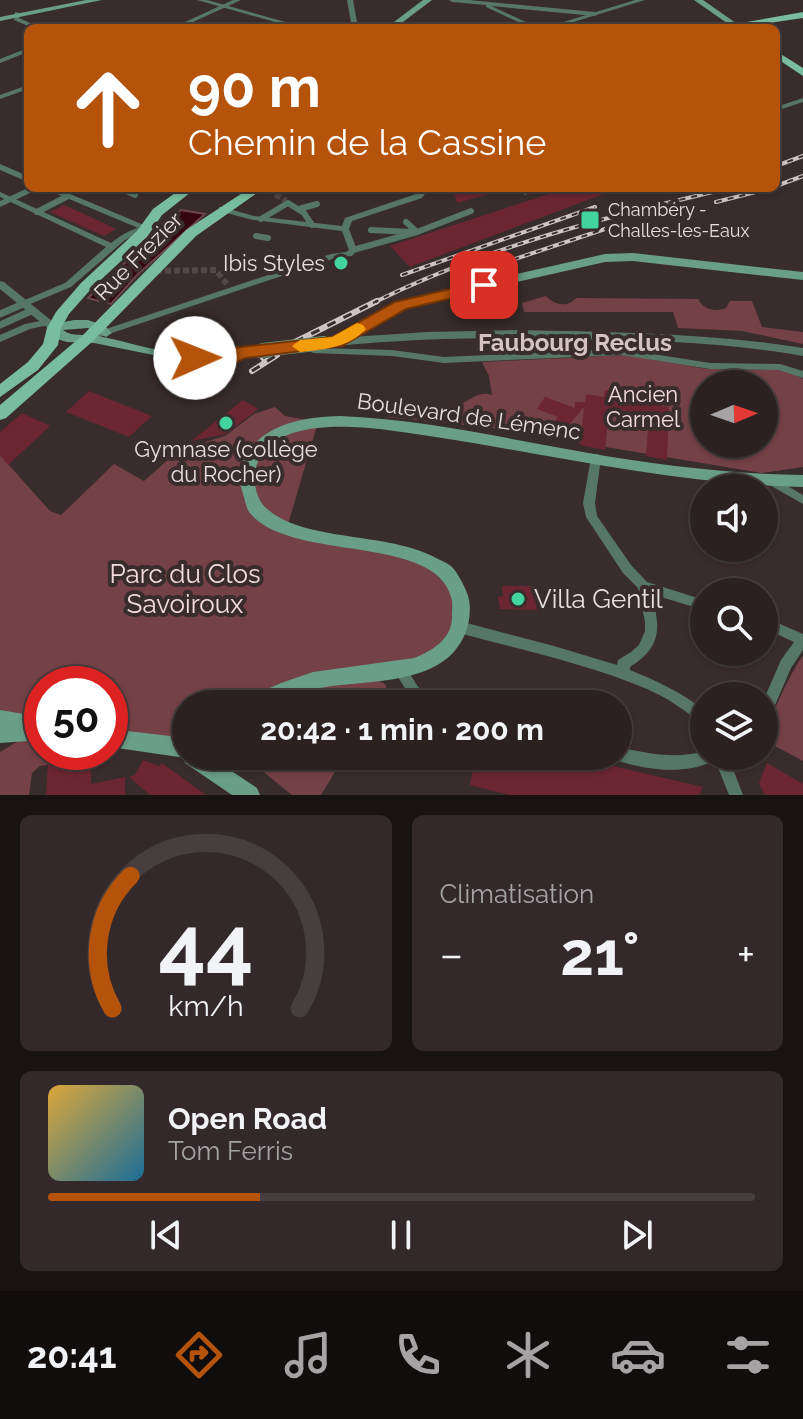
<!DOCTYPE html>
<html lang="fr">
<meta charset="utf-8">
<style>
:root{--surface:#2b2121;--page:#33292a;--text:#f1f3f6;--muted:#a6a3a5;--line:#473e3f;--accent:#b45309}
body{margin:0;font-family:Raleway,sans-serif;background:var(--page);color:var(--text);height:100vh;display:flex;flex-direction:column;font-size:30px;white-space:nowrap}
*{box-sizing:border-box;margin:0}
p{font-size:26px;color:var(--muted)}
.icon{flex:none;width:44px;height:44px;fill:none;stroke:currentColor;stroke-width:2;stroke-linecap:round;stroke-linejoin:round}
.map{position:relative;height:795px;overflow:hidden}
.panel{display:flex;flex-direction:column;gap:20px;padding:20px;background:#181212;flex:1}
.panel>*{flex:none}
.top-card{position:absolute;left:24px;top:24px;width:756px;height:168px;border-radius:12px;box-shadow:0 2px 6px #0004,0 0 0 2px var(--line);background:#b45309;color:#fff;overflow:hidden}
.needle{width:52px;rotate:88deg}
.controls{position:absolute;left:690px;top:370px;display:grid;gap:16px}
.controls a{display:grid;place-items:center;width:88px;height:88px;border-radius:50%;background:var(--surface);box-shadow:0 2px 6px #0004,0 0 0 2px var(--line);font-size:40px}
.speed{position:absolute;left:24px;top:666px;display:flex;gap:16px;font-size:40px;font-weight:700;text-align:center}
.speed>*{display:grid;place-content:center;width:104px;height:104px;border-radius:50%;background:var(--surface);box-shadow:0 2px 6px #0004,0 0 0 2px var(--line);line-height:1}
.speed .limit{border:12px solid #d22;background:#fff;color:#111}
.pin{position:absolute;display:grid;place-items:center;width:68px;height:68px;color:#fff;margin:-34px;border-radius:16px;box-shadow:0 4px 12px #0006}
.me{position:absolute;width:88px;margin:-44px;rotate:89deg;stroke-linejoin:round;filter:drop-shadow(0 0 6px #0008)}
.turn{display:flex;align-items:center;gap:28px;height:168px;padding:0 32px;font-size:36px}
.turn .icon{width:104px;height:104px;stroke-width:2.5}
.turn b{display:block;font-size:56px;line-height:68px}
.big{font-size:60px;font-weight:700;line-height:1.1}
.panel .tile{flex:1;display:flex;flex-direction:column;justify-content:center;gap:12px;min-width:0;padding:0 28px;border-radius:12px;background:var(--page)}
.panel .dial{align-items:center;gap:0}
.dial svg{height:208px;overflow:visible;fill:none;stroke:var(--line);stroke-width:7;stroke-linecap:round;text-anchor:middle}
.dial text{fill:var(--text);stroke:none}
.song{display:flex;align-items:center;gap:24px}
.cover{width:96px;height:96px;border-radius:12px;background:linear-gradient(135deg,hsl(40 70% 55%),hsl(200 70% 35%))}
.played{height:8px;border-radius:4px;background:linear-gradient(90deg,var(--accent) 30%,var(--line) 30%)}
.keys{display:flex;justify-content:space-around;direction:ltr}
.heat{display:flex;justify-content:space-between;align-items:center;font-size:44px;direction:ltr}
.panel .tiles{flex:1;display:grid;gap:20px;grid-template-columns:1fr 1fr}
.tile:last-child{grid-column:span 2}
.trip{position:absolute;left:172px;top:690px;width:460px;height:80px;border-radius:40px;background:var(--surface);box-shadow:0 2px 6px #0004,0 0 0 2px var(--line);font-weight:700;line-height:80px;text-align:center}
.tabs{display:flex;height:128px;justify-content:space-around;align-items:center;background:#110d0d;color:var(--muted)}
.tabs .icon{width:56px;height:56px}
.tabs .selected{color:var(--accent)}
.tabs b{font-size:36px;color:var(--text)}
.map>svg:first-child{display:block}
.green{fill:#744146;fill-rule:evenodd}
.water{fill:#37050f;stroke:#6c464d;stroke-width:2}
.building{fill:#6b2631}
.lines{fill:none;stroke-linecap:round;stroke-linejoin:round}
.pedestrian-tunnel{stroke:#534747;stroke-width:6;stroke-dasharray:6 3;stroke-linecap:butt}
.pedestrian-far1{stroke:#567768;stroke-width:6}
.pedestrian{stroke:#567768;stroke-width:7}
.minor{fill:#567768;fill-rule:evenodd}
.tertiary{fill:#567768;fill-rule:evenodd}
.secondary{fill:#699e87;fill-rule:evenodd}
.primary{fill:#78bd9f;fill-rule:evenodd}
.rail-far1-casing{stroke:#cec4c5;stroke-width:4}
.rail-casing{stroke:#cec4c5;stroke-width:6}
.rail-far1{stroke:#392c2c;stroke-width:2;stroke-dasharray:6;stroke-linecap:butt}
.rail{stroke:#392c2c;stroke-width:3;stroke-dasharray:9;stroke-linecap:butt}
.minor-bridge{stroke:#567768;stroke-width:10}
.secondary-bridge{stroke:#699e87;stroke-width:14}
.route{fill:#b45309;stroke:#753606;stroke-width:2}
.slow{fill:#f59e0b}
.poi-dot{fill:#41d4a1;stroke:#392c2c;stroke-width:3}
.labels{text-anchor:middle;stroke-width:8;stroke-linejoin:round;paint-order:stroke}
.far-poi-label{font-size:18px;fill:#e7dedf;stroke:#392c2c;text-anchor:start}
.street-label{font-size:22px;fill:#e7dedf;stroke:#392c2c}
.poi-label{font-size:22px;fill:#e7dedf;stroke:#392c2c;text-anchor:end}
.park-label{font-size:22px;fill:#f3dcde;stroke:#392c2c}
.neighbourhood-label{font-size:24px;font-weight:bold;fill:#d5c3c4;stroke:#392c2c}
.near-park-label{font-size:26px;fill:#f3dcde;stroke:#392c2c}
.near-poi-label{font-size:26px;fill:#e7dedf;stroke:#392c2c;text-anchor:start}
</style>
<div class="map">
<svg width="803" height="795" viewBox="0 0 803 795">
<rect width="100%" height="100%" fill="#392c2c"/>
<path class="green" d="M546,296c8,9 22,12 30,2l122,1c6,11 17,13 28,9l4,-7h22l10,26 41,5v12l-61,-13 -64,-3 -5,-16h-149l-2,-9z
M627,355l80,14 80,1 16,9v88l-41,6 -270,-45 -106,-11 13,-11c20,0 37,4 58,-1 14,-3 19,-15 35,-10l-3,-19 -7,-14zM704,384h60v60h-60z
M275,407l10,9 33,6 -31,106 153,40 21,50 -35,45 -104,16 -68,25h-68v40l-76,-6v-54h-68v42l-42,-7v-264l50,56 11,4 53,-51 30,17 44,-39 7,3 30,-9 29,-22z
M803,656v105l-39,-21c0,-11 30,-75 39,-84z
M375,680l9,3 11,21h-126l33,-16z
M42,736v16h49v5l-51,9 -8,7 -3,22h-29v-43l20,-12z
M244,756h107l-16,16 -14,23h-29z"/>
<path class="water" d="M181,210l24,4 -68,61 -26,29 -23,-6z"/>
<path class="building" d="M453,188h47v3l-43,12z
M567,188l50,1 -207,78 -20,-21z
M64,205l18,8 34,16 -12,7 -54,-24z
M194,325l31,5 -7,15 -34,-5z
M605,390l14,3v6l50,8 -2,53 -21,-4 3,-38 -40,-7 -4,39 -25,-5 4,-38 -26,31 -13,-6 13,-15 -21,-8 8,-12 30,11v-6h10l1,-8 18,3z
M89,391l63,25 -23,21 -63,-25z
M243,400l15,9 -32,25 -35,7z
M22,413l28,13 -42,39 -8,-10v-23z
M502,586h31l4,24 -37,-1 -2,-12 5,-1z
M476,756h94l133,31 -4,8h-190l-39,-10z
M84,758v14l7,-2v14l34,-7v18h-79l2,-30z
M143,760l16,6 3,-3 44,32h-56l-21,-18 6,-2z
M767,763l36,21v11h-38l-6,-12z"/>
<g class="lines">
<path class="pedestrian-tunnel" d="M268,189l18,12
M156,271l60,-1 11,14"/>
<path class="pedestrian-far1" d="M120,188l15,7
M299,209l18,-5
M37,212l31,-16
M261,219l27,-16 16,10 8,12
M406,222l11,10
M371,230l40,2
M256,236l12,2
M353,250l64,-18 54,-21"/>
<path class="pedestrian" d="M0,314l23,-10
M0,325l31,-14"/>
<path class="minor" d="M233,0h8l-61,28h-8z
M347,0h6l5,28h-6z
M449,0h20l126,12 3,2 -3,2 -104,-10 48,22h-8l-45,-21v-2l-34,-3z
M15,12l5,1 -1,5 22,10h-8l-19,-8z
M28,48v4l-28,11v-4z
M28,85v4l-28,10v-4z
M803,98v4l-27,9v-4z
M413,188h8l4,6 -3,4 -70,23 -3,8 8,21 -5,6 -17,2 -235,79h-6l-2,-2 2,-2 237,-79 15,-2 3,-2 -7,-19 -89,-11 -34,-9v-4h3l32,9 88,10 3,-8 71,-24z
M515,188h9l2,2 6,-2h12l-19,7z
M0,192l111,51c10,-8 25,-17 38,-17l1,2 -25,12 -54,47 -48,20 -3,-1 -1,-2 1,-2 45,-19 41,-36 -106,-50z
M45,320l5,3 -2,2 -18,4 -30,13v-7l25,-11z
M316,348l76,2 52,7 178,-8 88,14 70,1 23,7v7l-24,-8 -69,-1 -88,-14 -178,8 -52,-7 -79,-3 -2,-2 2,-2z
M596,454l4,1 1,3 -6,45 2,13 34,49 16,17 57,18v10l-53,-16c10,33 11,53 -21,73v3c27,11 51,22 74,40v14c-9,-4 -16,-12 -25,-17 -9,-7 -21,-13 -32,-18 -60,-25 -125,-39 -188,-56l-4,-2 -2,-4 2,-4 4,-2 95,25 63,19 1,-5 13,-8 8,-7 6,-14v-9l-7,-34 -15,-15 -37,-56 -3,-14 8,-45 1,-3z
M772,477l31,18v9l-35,-20 -1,-3 1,-3z
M764,617l39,17v16l-12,18 -22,51 -5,1v-21l17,-39 13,-18 -30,-14z
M402,666c9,6 11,15 18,23 5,6 11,8 16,15h-18l-7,-6 -16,-26 2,-4z
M618,747c28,6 57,13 86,4v5h24l15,39h-14l-14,-35c-29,16 -71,10 -102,-1l-1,-3h6z"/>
<path class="tertiary" d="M197,0h10l100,28h-11z
M635,0h10l-91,28h-10z
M0,164l28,12v6l-28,-12z
M28,188h13l-41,19v-6z
M43,188h13l95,40 -5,3 -3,-1z
M0,281l4,1 54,44 2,2 -2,2h-8l-50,-41z
M518,330c95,2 190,3 285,18v8c-74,-13 -149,-16 -224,-17 -81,-2 -162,-1 -243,7l-6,-4 6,-4 91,-6z"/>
<path class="secondary" d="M86,0h16l-102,21v-4z
M423,0h9l-37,28h-9z
M694,0h9l40,28h-9z
M633,253l170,19v8l-170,-19 -28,1 -190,43 -74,40 -17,2 -7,-4 2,-3 14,-2 74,-39 198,-45z
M88,320l17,6 7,7 -6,4 -18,-9 -25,2c10,8 23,3 35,6 37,7 78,23 116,17 7,-1 11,-5 18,-6 8,-1 29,-1 35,4l-7,4 -25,1 -12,5 -35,1 -94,-19 -27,-1 -10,-3 -9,-11 1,-3 25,-5z
M340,416c81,3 163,22 243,36 73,13 146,22 220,23v12c-143,-3 -281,-40 -423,-58 -38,-4 -116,-9 -125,43 -2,10 2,27 9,34 36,37 124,25 172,52 4,2 12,5 16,9 5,5 12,18 15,26 5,12 3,29 -2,41 -22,53 -97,45 -145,54 -16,3 -30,11 -45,15 -9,3 -21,1 -30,1l2,-6 34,-15 32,-11 101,-14c20,-8 39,-20 38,-43 0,-5 1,-13 -1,-18 -17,-64 -163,-34 -202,-85 -3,-5 -4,-12 -6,-18 -6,-17 -4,-31 7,-45 21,-27 58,-32 90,-33z
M0,710l42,7v23l-42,3z
M110,729l69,8 7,-2v21h23l48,32 3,7h-28l-47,-32 -3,-8 -3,2 -69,-10z"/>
<path class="primary" d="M803,12v6l-67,10h-23z
M776,51l27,17v8l-27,-18z
M182,188h14l-34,27 -15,22 -56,52 -22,25 -8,14 -3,17 -20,25 -38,27v-13l28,-22 15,-18 4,-16 9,-16 25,-29 56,-52 16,-22z
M250,188h14l-68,48 -103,105 -87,77 -6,2v-15l83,-70 103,-105z"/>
<defs>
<path id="rail-far1" d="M776,166l27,-10
M776,186l27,-10
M631,192l17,-4
M716,202l56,-14
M479,271l144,-48
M402,275l193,-68
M373,303c112,-56 236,-87 357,-115"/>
<path id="rail" d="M263,358l114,-57
M252,371l25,-16"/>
</defs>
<use href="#rail-far1" class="rail-far1-casing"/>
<use href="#rail" class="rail-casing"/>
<use href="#rail-far1" class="rail-far1"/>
<use href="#rail" class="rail"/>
<path class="minor-bridge" d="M246,353h22"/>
<path class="secondary-bridge" d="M263,350l61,-7"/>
</g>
<path class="route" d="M484,281l8,4 -2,4 -84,20 -64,37 -97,12 -10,5c-16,-5 -37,6 -49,-5l9,-6 137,-15 63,-35z"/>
<path class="slow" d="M357,323l6,2 3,4c-18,19 -41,20 -66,23l-8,-6 8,-6 32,-3z"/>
<g class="poi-dot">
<rect x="580" y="210" width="20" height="20" rx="4"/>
<circle cx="341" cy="263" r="8"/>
<circle cx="226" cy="423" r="8"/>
<circle cx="518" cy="599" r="8"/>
</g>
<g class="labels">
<g class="far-poi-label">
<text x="608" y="216">Chambéry -<tspan x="608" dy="21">Challes-les-Eaux</tspan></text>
</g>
<g class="street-label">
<text transform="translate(138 256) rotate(-45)" y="8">Rue Frezier</text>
<text transform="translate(469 416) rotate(8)" y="8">Boulevard de Lémenc</text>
</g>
<g class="poi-label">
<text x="325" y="271">Ibis Styles</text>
<text x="226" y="457" text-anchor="middle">Gymnase (collège<tspan x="226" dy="25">du Rocher)</tspan></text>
</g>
<g class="park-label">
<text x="643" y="402">Ancien<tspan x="643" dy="25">Carmel</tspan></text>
</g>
<g class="neighbourhood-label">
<text x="575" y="351">Faubourg Reclus</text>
</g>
<g class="near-park-label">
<text x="185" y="583">Parc du Clos<tspan x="185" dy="30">Savoiroux</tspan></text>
</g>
<g class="near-poi-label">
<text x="534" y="608">Villa Gentil</text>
</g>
</g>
</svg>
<div class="controls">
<a><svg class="needle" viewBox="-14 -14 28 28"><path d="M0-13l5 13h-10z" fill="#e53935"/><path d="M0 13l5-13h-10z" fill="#a6a3a5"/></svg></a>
<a><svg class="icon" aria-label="sound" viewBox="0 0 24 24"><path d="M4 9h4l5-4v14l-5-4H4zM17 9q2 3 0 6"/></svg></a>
<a><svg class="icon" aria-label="search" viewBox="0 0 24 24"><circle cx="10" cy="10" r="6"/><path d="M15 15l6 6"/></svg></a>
<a><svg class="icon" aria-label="layers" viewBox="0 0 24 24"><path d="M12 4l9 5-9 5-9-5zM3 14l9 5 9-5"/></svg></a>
</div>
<div class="speed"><div class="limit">50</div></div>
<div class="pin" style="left:484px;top:285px;background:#d93025"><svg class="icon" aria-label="arrive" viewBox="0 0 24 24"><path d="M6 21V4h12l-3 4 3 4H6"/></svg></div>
<svg class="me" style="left:195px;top:358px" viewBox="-20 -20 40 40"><circle r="19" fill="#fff"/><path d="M0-13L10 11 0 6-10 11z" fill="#b45309"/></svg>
<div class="trip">20:42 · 1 min · 200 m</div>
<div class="top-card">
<div class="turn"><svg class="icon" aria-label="ahead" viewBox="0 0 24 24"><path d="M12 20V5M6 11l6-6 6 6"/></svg><div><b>90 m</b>Chemin de la Cassine</div></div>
</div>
</div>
<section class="panel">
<div class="tiles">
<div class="tile dial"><svg viewBox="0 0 100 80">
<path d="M14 69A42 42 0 1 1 86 69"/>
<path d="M14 69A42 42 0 0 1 21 18" stroke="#b45309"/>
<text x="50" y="56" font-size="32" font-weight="700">44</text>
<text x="50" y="72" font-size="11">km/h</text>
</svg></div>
<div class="tile"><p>Climatisation</p>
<div class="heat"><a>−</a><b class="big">21°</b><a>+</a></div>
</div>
<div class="tile">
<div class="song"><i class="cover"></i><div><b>Open Road</b><p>Tom Ferris</p></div></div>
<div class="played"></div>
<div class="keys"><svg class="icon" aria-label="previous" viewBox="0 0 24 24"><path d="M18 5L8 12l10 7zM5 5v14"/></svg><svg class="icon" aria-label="pause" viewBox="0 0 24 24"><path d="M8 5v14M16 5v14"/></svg><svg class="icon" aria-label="next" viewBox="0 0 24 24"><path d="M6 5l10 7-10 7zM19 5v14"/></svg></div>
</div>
</div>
</section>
<nav class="tabs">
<b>20:41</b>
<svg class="icon selected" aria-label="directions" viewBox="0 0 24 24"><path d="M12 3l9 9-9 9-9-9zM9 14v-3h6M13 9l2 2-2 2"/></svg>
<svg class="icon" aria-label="music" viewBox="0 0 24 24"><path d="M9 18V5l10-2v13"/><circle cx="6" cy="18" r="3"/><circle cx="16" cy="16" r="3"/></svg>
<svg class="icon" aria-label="phone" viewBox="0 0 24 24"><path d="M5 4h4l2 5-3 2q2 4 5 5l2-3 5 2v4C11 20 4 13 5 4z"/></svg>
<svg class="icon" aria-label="climate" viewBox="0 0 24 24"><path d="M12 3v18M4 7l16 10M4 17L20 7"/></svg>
<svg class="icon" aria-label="car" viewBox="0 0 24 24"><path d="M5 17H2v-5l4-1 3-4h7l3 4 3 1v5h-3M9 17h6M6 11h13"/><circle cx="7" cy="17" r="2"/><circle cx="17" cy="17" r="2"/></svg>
<svg class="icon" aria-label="filters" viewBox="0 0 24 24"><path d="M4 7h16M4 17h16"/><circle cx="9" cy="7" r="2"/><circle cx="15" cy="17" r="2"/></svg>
</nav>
